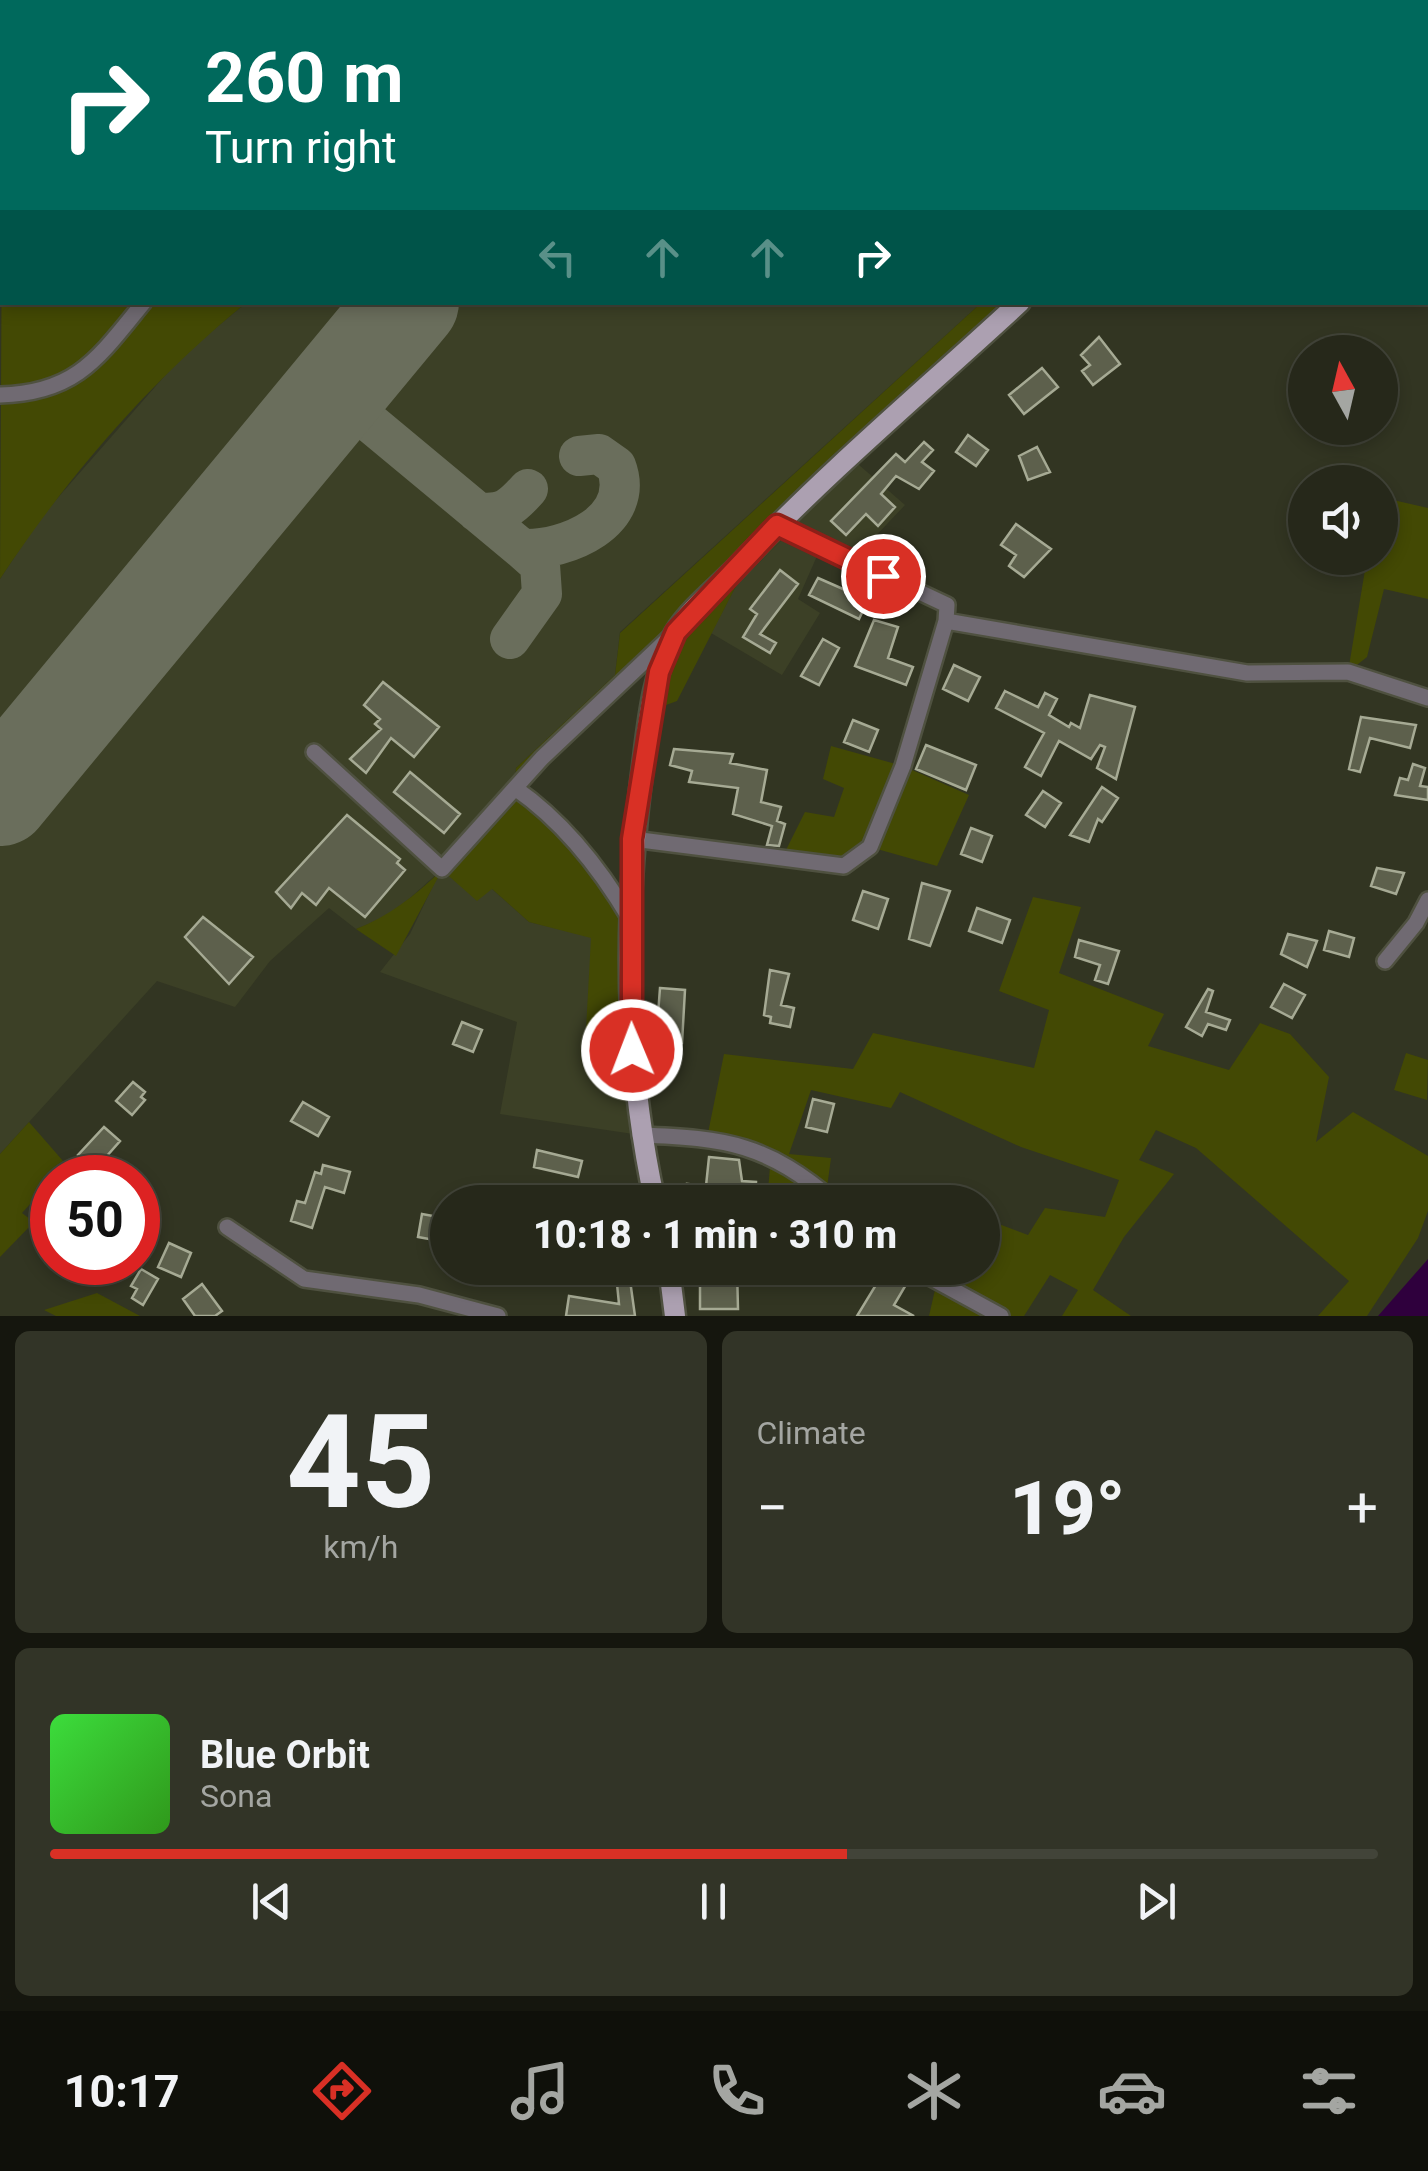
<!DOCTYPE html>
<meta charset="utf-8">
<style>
:root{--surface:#26281a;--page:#323427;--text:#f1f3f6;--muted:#a4a6a2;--line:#424439;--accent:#d93025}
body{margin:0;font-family:Roboto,sans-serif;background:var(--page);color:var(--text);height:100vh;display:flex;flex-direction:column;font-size:38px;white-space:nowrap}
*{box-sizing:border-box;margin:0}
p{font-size:32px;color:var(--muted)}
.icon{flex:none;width:55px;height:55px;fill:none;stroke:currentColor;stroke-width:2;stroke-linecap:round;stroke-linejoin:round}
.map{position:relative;height:1316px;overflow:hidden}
.drawer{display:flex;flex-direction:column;gap:15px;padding:15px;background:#15160e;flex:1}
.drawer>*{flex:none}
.guide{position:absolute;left:0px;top:0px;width:1430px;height:305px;box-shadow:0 5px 15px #0003,0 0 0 2px var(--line);background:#00695c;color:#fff;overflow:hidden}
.needle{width:65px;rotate:352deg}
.controls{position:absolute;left:1288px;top:335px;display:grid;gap:20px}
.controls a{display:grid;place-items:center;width:110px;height:110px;border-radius:50%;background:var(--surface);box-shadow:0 5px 15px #0003,0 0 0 2px var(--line);font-size:50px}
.speed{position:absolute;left:30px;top:1155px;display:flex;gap:20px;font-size:50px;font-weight:700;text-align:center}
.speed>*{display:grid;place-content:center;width:130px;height:130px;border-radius:50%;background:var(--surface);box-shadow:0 5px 15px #0003,0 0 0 2px var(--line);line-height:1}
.speed .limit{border:15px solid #d22;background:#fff;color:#111}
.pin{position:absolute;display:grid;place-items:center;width:85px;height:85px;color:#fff;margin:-42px;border:5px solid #fff;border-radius:50%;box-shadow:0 2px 10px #0007}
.me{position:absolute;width:110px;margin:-55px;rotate:359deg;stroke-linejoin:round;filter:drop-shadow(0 0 8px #0008)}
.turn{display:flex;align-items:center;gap:35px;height:210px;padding:0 40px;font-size:45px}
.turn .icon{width:130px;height:130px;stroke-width:2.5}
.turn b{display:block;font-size:70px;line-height:85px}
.lanes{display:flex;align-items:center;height:95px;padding:0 40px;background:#0003;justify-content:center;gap:50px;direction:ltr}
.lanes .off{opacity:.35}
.big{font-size:75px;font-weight:800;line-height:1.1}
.drawer .tile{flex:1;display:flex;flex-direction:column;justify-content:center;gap:15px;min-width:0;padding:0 35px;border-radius:15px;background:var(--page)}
.drawer .dial{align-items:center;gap:0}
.dial b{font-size:130px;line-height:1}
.song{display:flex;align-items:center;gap:30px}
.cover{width:120px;height:120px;border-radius:15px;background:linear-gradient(135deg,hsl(120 70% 55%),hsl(110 70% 35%))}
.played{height:10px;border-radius:5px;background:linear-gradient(90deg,var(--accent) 60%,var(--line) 60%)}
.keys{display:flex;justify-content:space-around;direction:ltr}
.heat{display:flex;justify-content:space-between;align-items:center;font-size:55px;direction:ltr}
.drawer .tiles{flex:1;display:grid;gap:15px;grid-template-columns:1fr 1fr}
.tile:last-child{grid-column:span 2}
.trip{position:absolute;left:430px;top:1185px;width:570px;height:100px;border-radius:50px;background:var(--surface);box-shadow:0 5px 15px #0003,0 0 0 2px var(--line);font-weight:800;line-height:100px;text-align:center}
.tab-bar{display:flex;height:160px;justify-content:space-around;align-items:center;background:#0f100a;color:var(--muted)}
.tab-bar .icon{width:70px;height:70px}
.tab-bar .current{color:var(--accent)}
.tab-bar b{font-size:45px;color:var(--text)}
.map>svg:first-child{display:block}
.built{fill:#3c4026}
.green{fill:#434904}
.water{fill:#2f003d}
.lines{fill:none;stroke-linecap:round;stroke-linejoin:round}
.taxiway{stroke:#6a6e5c;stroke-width:40}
.runway{stroke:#6a6e5c;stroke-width:100}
.building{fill:#5d604c;stroke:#a6aa94;stroke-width:2.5}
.minor-casing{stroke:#4f5140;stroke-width:20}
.major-casing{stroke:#4f5140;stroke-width:25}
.minor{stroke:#706a72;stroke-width:15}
.major{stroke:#aca0b1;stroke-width:20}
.route-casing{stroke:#8d1f18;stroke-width:25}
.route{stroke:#d93025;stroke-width:18}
</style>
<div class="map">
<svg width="1428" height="1316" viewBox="0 0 1428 1316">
<rect width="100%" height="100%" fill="#323522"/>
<path class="built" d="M515,0h401v2h-404z
M246,303h735l-361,329 -5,43 -99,93 -1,20 -23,101 37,33 63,15 -6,111 46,2 8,85 -140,-21 17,-92 -137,-50 30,-38 30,-63 -49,44 -35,14 -27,-21 -59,53 -35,46 -78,-26 -157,173v-575l41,-62 143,-163z
M851,458l54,47 -53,56 -31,-14 -23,52 22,14 -38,62 -71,-42 26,-49 52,-51 -12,-8z"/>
<path class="green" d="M916,0h436l-3,2z
M2,205v97l244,1c-95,77 -178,173 -246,276z
M981,303h39l-242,222 11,7 -52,52 -60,117 -27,10 25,-76 -159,153 26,19 88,112 2,131 -47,-2 6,-110 -62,-16 -37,-33 -15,12 -35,-31 -46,86 -40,-27c67,-26 112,-88 159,-141l1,-20 99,-93 5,-42z
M1380,497l48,11v91l-44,-10 -17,68 -19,15 19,-114h13z
M831,746l72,20 66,29 -32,71 -67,-19 -26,19 -62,-8 23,-46 29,5 10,-29 -21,-9z
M1033,897l48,10 -22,66 105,41 -16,32 81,24 31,-47 30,11 39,43 -13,65 37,-30 75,44v55l-10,27 -51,78h-49l31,-35 -153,-133 -40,-18 -17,30 35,14 -50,63 -31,53 38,26h-69l16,-26 -28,-15 -26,41h-30l-5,-6 -6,6h-54l8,-35 -24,-13h69l1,-50 45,17 17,-27 60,9 14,-37 -98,-33 -121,-55 -9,16 -80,-18 -22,64 42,4 -5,37 9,7h-68l4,-47 -64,-17 17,-84 129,15 20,-36 161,35 15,-58 -50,-19z
M1406,1053l22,7 -1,40 -33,-10z
M29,1122l48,55 -25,1v23l-11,-9 -19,21 12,9 -34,35v-103z
M97,1293l43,23h-84l-12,-6z"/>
<path class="water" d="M1428,1259v57h-50z"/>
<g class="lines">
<path class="taxiway" d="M356,411l-6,-21 6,-24
M299,435l32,-27 25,3 166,138c44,2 115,-28 94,-83l-17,-12 -20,2
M477,512c26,3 34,-4 51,-23
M510,639l32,-45 -2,-29 -18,-16"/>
<path class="runway" d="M658,2l2,-2
M0,796l409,-494"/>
</g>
<path class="building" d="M1099,337l21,27 -27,21 -11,-14 8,-6 -9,-10z
M1042,368l16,19 -34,27 -15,-19z
M968,435l20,15 -12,16 -20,-14z
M924,442l9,8 -11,12 12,9 -15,18 -23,-13 -15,18 14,13 -17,19 -12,-12 -20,21 -15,-14 65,-67 9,8z
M1037,447l13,25 -22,8 -9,-24z
M1016,524l35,25 -27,28 -15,-11 7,-11 -15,-10z
M780,570l18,14 -38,50 16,9 -6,10 -27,-16 14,-23 -7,-5z
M818,578l50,22 -9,19 -50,-24z
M874,620l24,7 -10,31 25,9 -7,18 -51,-19z
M823,639l16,9 -20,37 -18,-9z
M954,665l26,12 -12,24 -25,-12z
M383,682l56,45 -25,30 -23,-19 -25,35 -16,-14 31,-30 -6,-5 5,-5 -16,-14z
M1005,691l33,16 7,-14 12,6 -8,16 20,12 2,-4 9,5 10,-33 45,12 -19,72 -19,-11 8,-21 -5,-2 -9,14 -32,-18 -18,35 -16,-9 19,-34 -48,-25z
M1361,717l55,8 -6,23 -40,-10 -10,34 -11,-3z
M853,720l25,10 -9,22 -25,-10z
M926,745l50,20 -10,25 -50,-21z
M674,749l59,5 -3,9 37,7 -6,32 20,5 -4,14 8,3 -6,22 -12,-1 5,-19 -39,-12 5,-26 -49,-6 3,-11 -22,-6z
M1413,764l12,4 -5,18 8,1v13l-33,-5 5,-17 8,2z
M410,772l50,42 -16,19 -50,-41z
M1102,787l16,11 -16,24 -4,-3 -9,23 -19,-7z
M1043,791l18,12 -16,24 -19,-12z
M347,815l53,44 -3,4 8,7 -40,47 -36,-29 -13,17 -14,-12 -11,15 -15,-16z
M971,828l21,8 -10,26 -21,-8z
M1377,868l27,5 -8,21 -25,-8z
M922,883l28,8 -20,55 -21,-7z
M863,891l25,8 -10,30 -25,-9z
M977,908l33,12 -8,23 -33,-12z
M203,917l50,40 -24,27 -44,-47z
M1329,931l25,7 -5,19 -25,-7z
M1288,934l29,7 -10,26 -26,-13z
M1079,940l40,11 -11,33 -13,-4 5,-15 -25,-8z
M770,970l19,4 -8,31 13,3 -4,19 -20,-4 1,-6 -7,-2z
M1284,984l21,11 -13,23 -21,-11z
M660,988l25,2 -3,53 -26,-2z
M1208,989l5,2 -7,21 24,8 -4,10 -18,-6 -6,12 -16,-9z
M462,1022l20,8 -9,22 -20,-8z
M133,1082l12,10 -4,5 4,3 -13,15 -16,-14z
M813,1099l21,5 -7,28 -21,-5z
M303,1102l26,15 -11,19 -27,-15z
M104,1127l16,14 -30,34 -10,-9 5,-4 -7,-7z
M537,1150l45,11 -4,16 -44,-10z
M709,1157l30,3 3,21 14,1 -1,20h-69l1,-18 19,2z
M323,1165l27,7 -6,21 -19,-6 -13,41 -21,-7 6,-20 8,2 10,-31 6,2z
M422,1214l22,4 -4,23 -22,-4z
M169,1243l22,10 -10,24 -23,-10z
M708,1268h29l1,41h-38v-28h9z
M141,1269l17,10 -15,26 -11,-7 5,-9 -6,-3z
M885,1270l22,13 -13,22 20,11h-57z
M629,1273l6,43h-69l3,-20 50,8 -3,-30z
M202,1284l20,27 -7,5h-20l-12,-17z"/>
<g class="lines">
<defs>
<path id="minor" d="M397,2l2,-2
M0,395c77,-2 99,-38 144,-93
M777,525l170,80 -1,16 301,52 101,-1 80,26
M314,752l128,117 100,-111 127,-120
M515,788c49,34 85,80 115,131
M633,839l211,27 26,-19 33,-81 43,-145
M1385,961l31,-38 12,-23
M640,1135c87,3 127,9 195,67
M227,1227l77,52 115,16 79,21
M913,1268l88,48"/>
<path id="major" d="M1349,2l3,-2
M655,1202c-32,-145 -31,-297 -11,-444 5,-41 10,-88 31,-125 16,-26 47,-49 68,-72 86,-91 184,-173 277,-259
M669,1268l6,48"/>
</defs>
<use href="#minor" class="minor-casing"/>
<use href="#major" class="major-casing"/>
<use href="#minor" class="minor"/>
<use href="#major" class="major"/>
</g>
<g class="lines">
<defs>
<path id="route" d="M632,1050v-211l27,-167 17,-40 101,-107 106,51"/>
</defs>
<use href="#route" class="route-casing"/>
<use href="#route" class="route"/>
</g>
</svg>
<div class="controls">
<a><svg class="needle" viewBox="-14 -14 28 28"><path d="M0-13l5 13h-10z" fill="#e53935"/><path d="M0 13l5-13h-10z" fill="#a4a6a2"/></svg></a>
<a><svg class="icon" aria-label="sound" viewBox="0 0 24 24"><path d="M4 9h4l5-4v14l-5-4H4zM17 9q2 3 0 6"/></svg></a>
</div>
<div class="speed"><div class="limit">50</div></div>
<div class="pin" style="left:883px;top:576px;background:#d93025"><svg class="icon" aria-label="arrive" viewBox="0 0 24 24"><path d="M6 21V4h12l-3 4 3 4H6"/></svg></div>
<svg class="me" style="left:632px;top:1050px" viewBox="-20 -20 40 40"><circle r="17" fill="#d93025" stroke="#fff" stroke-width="3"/><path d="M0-11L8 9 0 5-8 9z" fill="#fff"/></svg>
<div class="trip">10:18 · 1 min · 310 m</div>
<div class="guide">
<div class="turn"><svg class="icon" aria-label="right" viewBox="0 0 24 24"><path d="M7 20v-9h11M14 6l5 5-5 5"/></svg><div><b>260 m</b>Turn right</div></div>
<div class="lanes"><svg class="icon off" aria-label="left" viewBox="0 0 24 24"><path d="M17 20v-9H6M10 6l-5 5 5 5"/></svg><svg class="icon off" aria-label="ahead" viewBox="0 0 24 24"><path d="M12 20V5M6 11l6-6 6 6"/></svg><svg class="icon off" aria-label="ahead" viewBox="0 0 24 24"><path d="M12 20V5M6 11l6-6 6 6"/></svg><svg class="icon" aria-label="right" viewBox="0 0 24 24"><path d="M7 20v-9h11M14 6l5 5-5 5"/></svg></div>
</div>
</div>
<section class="drawer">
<div class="tiles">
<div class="tile dial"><b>45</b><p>km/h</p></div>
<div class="tile"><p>Climate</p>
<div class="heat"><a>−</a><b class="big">19°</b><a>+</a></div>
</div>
<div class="tile">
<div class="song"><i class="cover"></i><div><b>Blue Orbit</b><p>Sona</p></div></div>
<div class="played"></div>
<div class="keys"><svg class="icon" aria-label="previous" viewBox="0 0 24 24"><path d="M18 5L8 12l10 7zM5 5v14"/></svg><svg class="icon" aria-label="pause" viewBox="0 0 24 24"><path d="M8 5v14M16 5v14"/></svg><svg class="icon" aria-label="next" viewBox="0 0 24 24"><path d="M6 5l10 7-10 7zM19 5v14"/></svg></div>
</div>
</div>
</section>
<nav class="tab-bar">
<b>10:17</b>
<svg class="icon current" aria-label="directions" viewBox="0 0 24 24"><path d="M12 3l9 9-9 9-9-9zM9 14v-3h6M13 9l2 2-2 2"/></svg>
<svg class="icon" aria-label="music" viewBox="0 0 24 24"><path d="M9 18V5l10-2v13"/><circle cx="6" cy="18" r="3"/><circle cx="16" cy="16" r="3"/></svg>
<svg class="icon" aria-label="phone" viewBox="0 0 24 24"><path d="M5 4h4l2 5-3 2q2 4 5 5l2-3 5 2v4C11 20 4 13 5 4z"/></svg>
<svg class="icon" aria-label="climate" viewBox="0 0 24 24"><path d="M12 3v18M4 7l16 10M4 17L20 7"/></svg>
<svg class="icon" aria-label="car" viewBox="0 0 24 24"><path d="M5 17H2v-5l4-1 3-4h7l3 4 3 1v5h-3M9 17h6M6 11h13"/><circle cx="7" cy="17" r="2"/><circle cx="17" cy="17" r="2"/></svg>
<svg class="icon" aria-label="filters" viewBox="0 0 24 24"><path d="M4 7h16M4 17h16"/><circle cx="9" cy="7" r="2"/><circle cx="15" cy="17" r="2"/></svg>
</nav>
